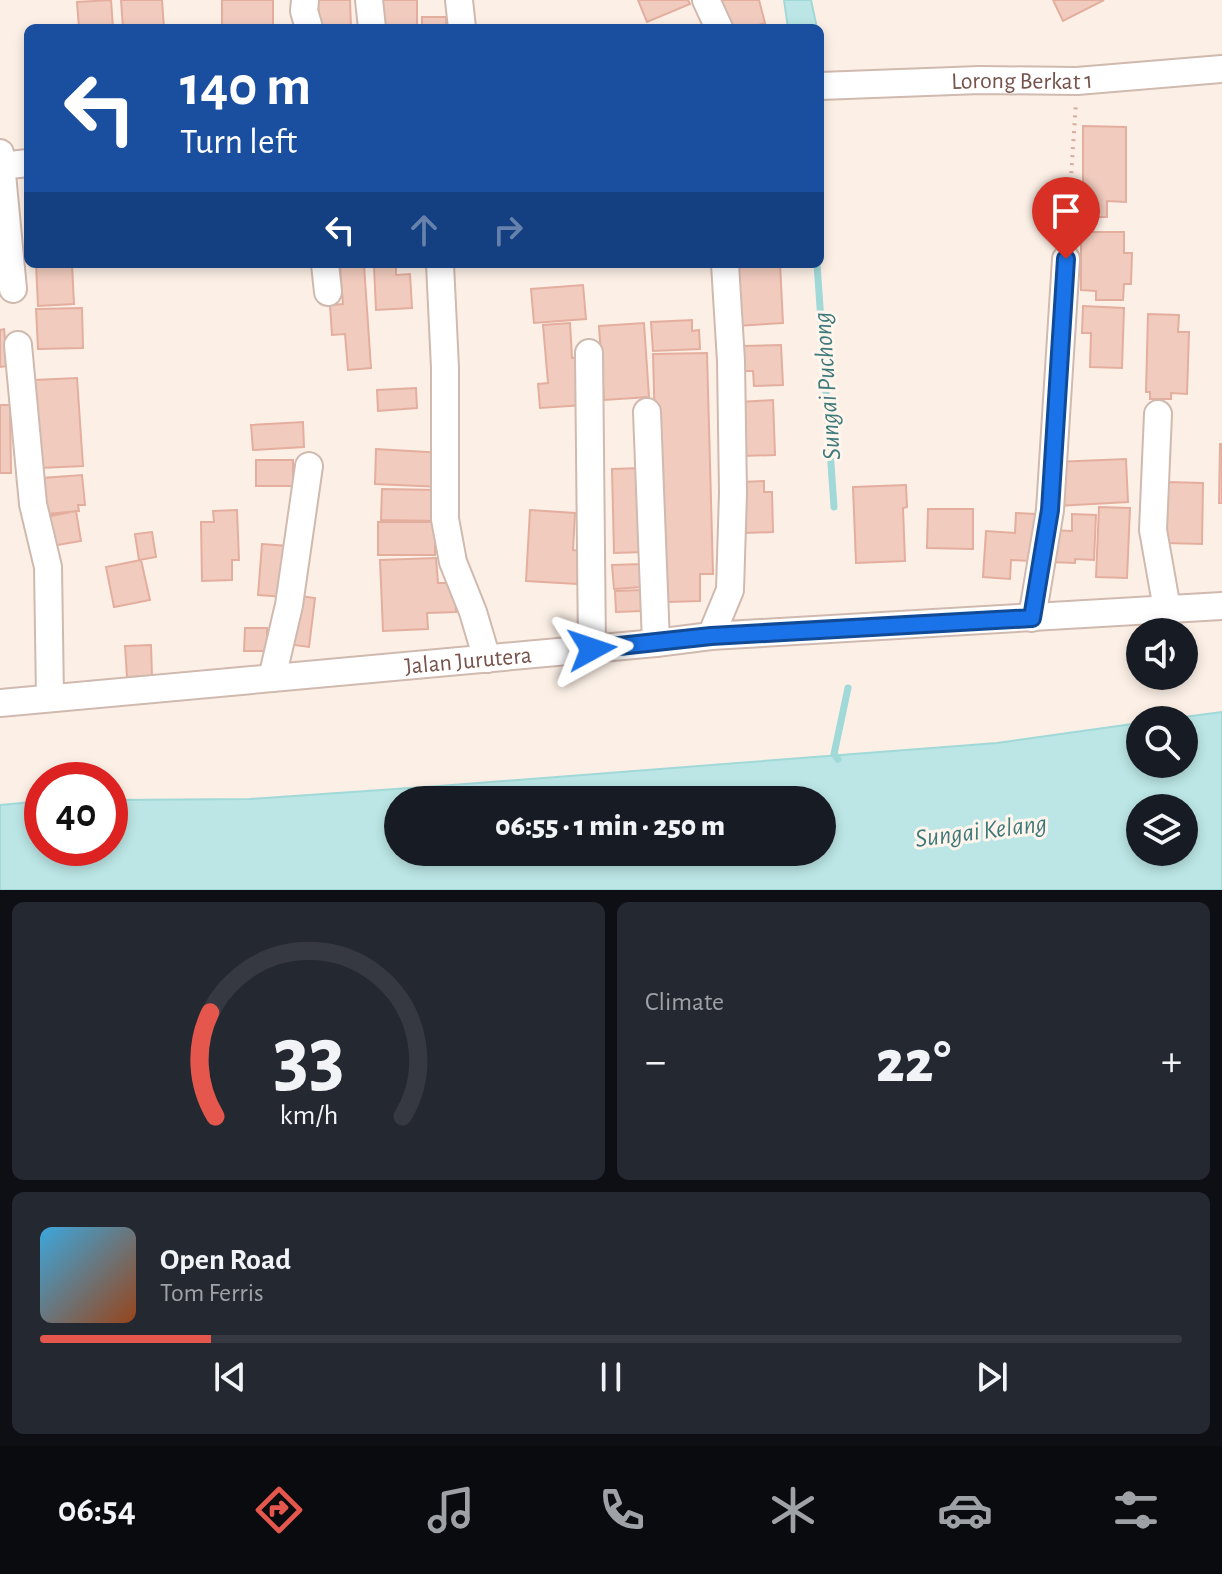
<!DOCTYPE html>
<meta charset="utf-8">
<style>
:root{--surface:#171b24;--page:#242831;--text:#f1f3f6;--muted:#9ea1a6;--line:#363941;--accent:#e5574d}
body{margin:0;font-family:"Alegreya Sans",sans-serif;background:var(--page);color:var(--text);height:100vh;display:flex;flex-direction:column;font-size:30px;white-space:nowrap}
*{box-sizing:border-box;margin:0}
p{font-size:26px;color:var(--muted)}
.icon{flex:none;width:44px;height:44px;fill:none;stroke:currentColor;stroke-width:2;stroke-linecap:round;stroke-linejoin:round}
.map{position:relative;height:890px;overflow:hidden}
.side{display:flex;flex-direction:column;gap:12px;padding:12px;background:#0d0f14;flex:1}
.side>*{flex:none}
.top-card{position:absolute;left:24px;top:24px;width:800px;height:244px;border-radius:12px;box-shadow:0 4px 12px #0003;background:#1a4fa0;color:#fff;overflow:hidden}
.fabs{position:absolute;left:1126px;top:618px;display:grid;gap:16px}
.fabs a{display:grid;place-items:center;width:72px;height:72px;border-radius:50%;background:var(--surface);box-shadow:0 4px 12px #0003;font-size:40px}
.speed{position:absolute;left:24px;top:762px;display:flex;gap:16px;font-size:40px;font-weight:700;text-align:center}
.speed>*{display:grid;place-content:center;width:104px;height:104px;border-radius:50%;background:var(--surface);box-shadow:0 4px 12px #0003;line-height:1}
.speed .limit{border:12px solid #d22;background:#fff;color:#111}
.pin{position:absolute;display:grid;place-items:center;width:68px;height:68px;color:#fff;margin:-82px -34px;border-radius:50% 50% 50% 0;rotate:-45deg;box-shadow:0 0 8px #0007}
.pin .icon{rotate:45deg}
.me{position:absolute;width:88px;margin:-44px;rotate:85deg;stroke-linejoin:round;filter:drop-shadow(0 0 6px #0008)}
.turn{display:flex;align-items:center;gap:28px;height:168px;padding:0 24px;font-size:36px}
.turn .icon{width:104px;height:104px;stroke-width:2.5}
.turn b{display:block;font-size:56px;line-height:68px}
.lanes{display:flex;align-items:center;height:76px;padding:0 24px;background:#0003;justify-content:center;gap:40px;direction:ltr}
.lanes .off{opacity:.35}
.big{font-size:60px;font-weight:800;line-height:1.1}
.side .tile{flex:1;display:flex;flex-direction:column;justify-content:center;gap:12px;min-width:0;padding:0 28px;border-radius:12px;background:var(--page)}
.side .dial{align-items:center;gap:0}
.dial svg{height:208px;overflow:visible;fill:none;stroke:var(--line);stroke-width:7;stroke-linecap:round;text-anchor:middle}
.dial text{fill:var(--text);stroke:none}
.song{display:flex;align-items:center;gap:24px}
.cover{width:96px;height:96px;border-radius:12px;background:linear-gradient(135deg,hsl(200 70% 55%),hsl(20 70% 35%))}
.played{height:8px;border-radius:4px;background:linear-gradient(90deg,var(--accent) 15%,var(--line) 15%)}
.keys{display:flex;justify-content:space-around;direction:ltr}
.heat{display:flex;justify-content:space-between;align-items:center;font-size:44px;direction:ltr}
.side .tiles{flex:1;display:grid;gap:12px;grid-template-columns:1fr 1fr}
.tile:last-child{grid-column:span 2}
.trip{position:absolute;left:384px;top:786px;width:452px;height:80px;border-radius:40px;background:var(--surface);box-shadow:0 4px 12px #0003;font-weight:800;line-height:80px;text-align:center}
.menu{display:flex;height:128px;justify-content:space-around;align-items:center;background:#090b0e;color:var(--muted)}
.menu .icon{width:56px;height:56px}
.menu .active{color:var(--accent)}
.menu b{font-size:36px;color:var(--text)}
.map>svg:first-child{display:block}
.water{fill:#bbe6e5;stroke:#a1d8d8;stroke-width:2;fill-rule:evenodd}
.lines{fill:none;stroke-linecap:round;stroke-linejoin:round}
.stream{stroke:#a1d8d8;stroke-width:7}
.building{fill:#f1cbbe;stroke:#e4ae9f;stroke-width:2}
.minor-casing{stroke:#d0b9af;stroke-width:30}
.path{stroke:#d7ada1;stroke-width:4;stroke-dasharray:2 6;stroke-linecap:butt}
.minor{stroke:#fff;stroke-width:26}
.route-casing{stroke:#114b97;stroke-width:20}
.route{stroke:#1a73e8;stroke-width:14}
.labels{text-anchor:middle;stroke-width:6;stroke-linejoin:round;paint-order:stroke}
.street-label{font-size:24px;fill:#76534b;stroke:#fff5ed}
.water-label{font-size:26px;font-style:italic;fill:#3f7a7b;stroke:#fff5ed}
</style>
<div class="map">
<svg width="1222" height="890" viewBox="0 0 1222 890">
<rect width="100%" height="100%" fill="#fcf0e6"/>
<path class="water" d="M784,0h27l6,28h-29z
M1222,712v178h-1222v-85l42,-4v47h68v-48l140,-1 189,-13 558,-43 143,-20v41h44v-44h-23zM398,800h424v52h-424zM1140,808h44v44h-44z"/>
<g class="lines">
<path class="stream" d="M817,264l17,243
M838,759l-4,-5 14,-66"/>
</g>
<path class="building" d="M111,0l2,28h-34l-2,-26z
M121,0h41l2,28h-41z
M222,0h51v27l-51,-1z
M318,0h32l1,28h-32z
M377,0h40v28h-39z
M638,0h50l2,4 -43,18z
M713,0h46l6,23 -16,5h-28z
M1053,0h51l-41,21z
M422,17h24v11h-24z
M1083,126l43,1v75l-19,-1v16h-24z
M1081,232h43v21h8l-1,31h-7l-1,16h-27v-9l-15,-1z
M36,264h36l2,40 -36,2z
M396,264v11l14,-1 2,34 -36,2 -2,-44z
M732,264h48l3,59 -47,3z
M364,265l7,103 -23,2 -3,-36 -13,1 -2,-30 13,-1 -3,-38z
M583,285l3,34 -52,4 -3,-34z
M1083,306l41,2 -2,60 -32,-1 1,-34h-9z
M82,308l1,40 -45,1 -2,-40z
M1148,314l31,1 -1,17h11l-2,62 -16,-1v6h-21v-7h-4z
M692,320v11l7,-1 1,19 -47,2 -2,-29z
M570,323l2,35 9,-1 3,48 -44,3 -2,-24 10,-1 -5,-58z
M644,323l5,74 -45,3 -5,-74z
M4,329l4,37 -8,1v-37z
M781,345l2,40 -29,1 -1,-15h-11l-1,-25z
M707,353l6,221h-13v27l-32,1 -1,-27h-8l-6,-221z
M77,378l6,88 -43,2 -6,-88z
M416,388l1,20 -39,3 -1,-21z
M773,400l2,55 -32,1 -3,-54z
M0,405h10l1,68h-11z
M303,422l1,25 -51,3 -2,-25z
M1220,444h2v59h-3z
M376,449l67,4 -2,34 -66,-3z
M1126,459l2,43 -71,4 -2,-44z
M256,460h37v26h-37z
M642,468l2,84 -30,1 -2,-84z
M82,475l3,30h-7l1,6 -33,3 -4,-36z
M764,481v11h8l1,40 -28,1 -3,-51z
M1168,482l35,1 -1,61 -35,-1v-11h-10v-35h11z
M906,485l1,22 -4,1 2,53 -49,2 -3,-76z
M382,489l58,1 -1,31 -58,-1z
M1099,507l31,1 -3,70 -31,-1z
M928,509h45v40l-46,-1z
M237,510l2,50h-7v20l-30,1 -1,-59h13l-1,-11z
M530,510l45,3 -2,37 6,1 -2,33 -51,-3z
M76,511l5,30 -30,5 -5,-29z
M1016,513l20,1 -3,47 -22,-1 -1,19 -27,-2 3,-46 29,2z
M1072,514l24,1 -2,45 -19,-1v4l-25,-1 2,-32 20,1z
M378,522h57v33h-57z
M152,532l4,25 -17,3 -4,-26z
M262,544l27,2 -3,51 -28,-2z
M436,558l2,25h17l1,29 -29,1 1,16 -45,2 -3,-71z
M141,560l9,40 -36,7 -8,-40z
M642,564l1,23 -29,2 -2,-24z
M642,590l1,21 -27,1 -1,-21z
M292,595l23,3 -6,49 -23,-3z
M245,628h22v23h-23z
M151,645l1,31 -25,1 -2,-31z"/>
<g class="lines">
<defs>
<g id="minor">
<path d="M305,0l-1,11 5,17"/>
<path d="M369,0l3,28"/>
<path d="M459,0l3,28"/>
<path d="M706,0l13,28"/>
<path id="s1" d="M820,86l160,-6 97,1 145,-12"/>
<path d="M0,153l13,136"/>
<path d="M0,166l28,-3"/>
<path d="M325,264l3,28"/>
<path d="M440,264l5,104v151l8,43 20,50 14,47"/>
<path d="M18,345l15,159 15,63 2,131"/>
<path d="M589,353l3,296"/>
<path d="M647,412l9,231"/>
<path d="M1158,414l-5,116 14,79"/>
<path d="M1032,618l18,-108 16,-251"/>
<path d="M711,636l19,-46 3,-97 -2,-132 -6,-97"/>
<path d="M272,678l17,-73 20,-139"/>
<path id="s2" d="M0,703l656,-60 55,-7 511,-30"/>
</g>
</defs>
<use href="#minor" class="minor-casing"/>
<path class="path" d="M1067,237l9,-135"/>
<use href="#minor" class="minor"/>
</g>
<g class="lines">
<defs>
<path id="route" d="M592,649l119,-13 321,-18 18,-108 16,-251"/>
</defs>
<use href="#route" class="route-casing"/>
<use href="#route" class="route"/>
</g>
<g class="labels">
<g class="street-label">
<text dy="8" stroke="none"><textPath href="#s1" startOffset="202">Lorong Berkat 1</textPath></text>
<text dy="8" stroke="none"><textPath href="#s2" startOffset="470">Jalan Jurutera</textPath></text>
</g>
<g class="water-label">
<text transform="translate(826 386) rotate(-94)" y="9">Sungai Puchong</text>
<text transform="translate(981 830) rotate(-7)" y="9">Sungai Kelang</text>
</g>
</g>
</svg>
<div class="fabs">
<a><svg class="icon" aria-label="sound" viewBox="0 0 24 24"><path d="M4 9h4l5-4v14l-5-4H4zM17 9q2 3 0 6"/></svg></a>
<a><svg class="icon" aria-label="search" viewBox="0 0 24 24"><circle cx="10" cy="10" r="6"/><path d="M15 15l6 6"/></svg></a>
<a><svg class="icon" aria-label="layers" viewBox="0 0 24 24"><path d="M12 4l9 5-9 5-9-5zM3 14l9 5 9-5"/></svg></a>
</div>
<div class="speed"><div class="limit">40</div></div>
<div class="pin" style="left:1066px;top:259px;background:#d93025"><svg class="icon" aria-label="arrive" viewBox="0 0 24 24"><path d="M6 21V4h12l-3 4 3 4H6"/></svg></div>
<svg class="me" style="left:592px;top:649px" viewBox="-20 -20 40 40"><path d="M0-17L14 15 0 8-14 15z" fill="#1a73e8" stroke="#fff" stroke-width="4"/></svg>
<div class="trip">06:55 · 1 min · 250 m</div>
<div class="top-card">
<div class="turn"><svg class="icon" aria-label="left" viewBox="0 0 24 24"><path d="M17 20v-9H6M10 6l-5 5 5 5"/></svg><div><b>140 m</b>Turn left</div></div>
<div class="lanes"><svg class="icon" aria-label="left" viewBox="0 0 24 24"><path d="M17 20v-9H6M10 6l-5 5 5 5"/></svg><svg class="icon off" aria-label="ahead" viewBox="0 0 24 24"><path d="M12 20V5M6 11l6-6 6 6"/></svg><svg class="icon off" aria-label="right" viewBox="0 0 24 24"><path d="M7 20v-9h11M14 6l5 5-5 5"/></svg></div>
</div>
</div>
<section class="side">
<div class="tiles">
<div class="tile dial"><svg viewBox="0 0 100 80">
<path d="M14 69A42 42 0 1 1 86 69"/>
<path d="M14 69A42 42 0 0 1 12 29" stroke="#e5574d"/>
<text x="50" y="56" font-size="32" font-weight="700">33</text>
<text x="50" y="72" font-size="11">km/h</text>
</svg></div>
<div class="tile"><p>Climate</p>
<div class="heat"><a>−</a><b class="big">22°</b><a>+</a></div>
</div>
<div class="tile">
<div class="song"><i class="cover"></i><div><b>Open Road</b><p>Tom Ferris</p></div></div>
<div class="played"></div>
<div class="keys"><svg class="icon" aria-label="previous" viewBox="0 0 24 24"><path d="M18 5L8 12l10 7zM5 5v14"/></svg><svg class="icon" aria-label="pause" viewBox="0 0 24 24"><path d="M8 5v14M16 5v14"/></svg><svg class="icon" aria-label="next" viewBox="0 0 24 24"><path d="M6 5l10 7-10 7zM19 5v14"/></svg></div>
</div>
</div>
</section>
<nav class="menu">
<b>06:54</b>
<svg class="icon active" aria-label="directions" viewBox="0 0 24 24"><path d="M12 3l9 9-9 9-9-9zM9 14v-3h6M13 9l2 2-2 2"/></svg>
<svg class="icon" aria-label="music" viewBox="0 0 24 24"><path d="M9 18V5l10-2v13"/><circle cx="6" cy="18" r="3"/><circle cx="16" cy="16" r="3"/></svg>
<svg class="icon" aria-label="phone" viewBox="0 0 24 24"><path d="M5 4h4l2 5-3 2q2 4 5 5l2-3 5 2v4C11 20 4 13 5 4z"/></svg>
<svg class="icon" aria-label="climate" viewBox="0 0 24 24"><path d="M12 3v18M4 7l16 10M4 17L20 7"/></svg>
<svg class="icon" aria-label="car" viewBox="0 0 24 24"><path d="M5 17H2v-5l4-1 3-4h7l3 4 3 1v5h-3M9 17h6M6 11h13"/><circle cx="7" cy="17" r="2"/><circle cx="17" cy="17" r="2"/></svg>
<svg class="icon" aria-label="filters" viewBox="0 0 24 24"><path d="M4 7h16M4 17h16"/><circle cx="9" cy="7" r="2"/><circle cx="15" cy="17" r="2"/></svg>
</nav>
